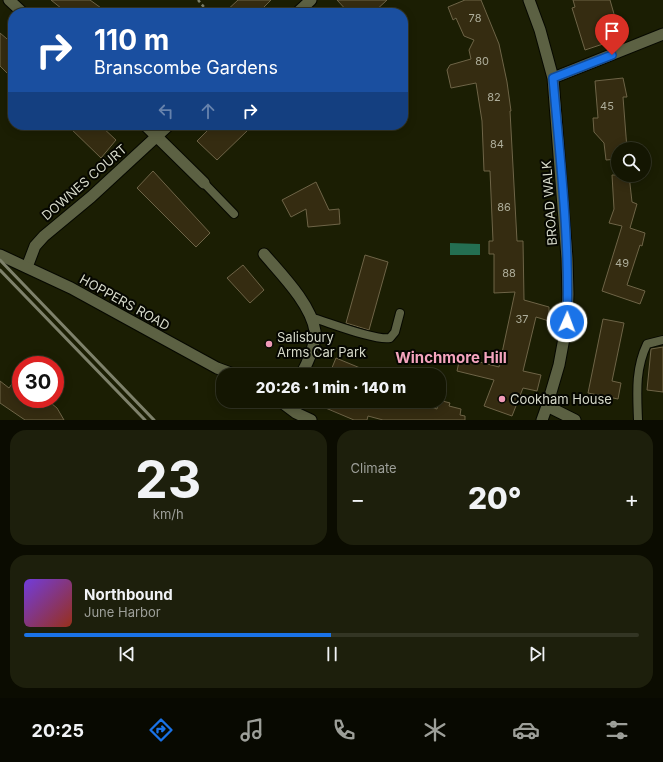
<!DOCTYPE html>
<meta charset="utf-8">
<style>
:root{--surface:#141602;--page:#1d1f0c;--text:#f1f3f6;--muted:#9d9f99;--line:#333524;--accent:#1a73e8}
body{margin:0;font-family:Inter,sans-serif;background:var(--page);color:var(--text);height:100vh;display:flex;flex-direction:column;font-size:15px;white-space:nowrap}
*{box-sizing:border-box;margin:0}
p{font-size:13px;color:var(--muted)}
.icon{flex:none;width:22px;height:22px;fill:none;stroke:currentColor;stroke-width:2;stroke-linecap:round;stroke-linejoin:round}
.map{position:relative;height:420px;overflow:hidden}
.details{display:flex;flex-direction:column;gap:10px;padding:10px;background:#0b0c01;flex:1}
.details>*{flex:none}
.hud{position:absolute;left:8px;top:8px;width:400px;height:122px;border-radius:16px;box-shadow:0 2px 10px #0003,0 0 0 1px var(--line);background:#1a4fa0;color:#fff;overflow:hidden}
.controls{position:absolute;left:611px;top:142px;display:grid;gap:8px}
.controls a{display:grid;place-items:center;width:40px;height:40px;border-radius:50%;background:var(--surface);box-shadow:0 2px 10px #0003,0 0 0 1px var(--line);font-size:20px}
.speed{position:absolute;left:12px;top:356px;display:flex;gap:8px;font-size:20px;font-weight:700;text-align:center}
.speed>*{display:grid;place-content:center;width:52px;height:52px;border-radius:50%;background:var(--surface);box-shadow:0 2px 10px #0003,0 0 0 1px var(--line);line-height:1}
.speed .limit{border:6px solid #d22;background:#fff;color:#111}
.pin{position:absolute;display:grid;place-items:center;width:34px;height:34px;color:#fff;margin:-41px -17px;border-radius:50% 50% 50% 0;rotate:-45deg;box-shadow:0 0 4px #0007}
.pin .icon{rotate:45deg}
.me{position:absolute;width:44px;margin:-22px;rotate:2deg;stroke-linejoin:round;filter:drop-shadow(0 0 3px #0008)}
.turn{display:flex;align-items:center;gap:14px;height:84px;padding:0 20px;font-size:18px}
.turn .icon{width:52px;height:52px;stroke-width:2.5}
.turn b{display:block;font-size:28px;line-height:34px}
.lanes{display:flex;align-items:center;height:38px;padding:0 20px;background:#0003;justify-content:center;gap:20px;direction:ltr}
.lanes .off{opacity:.35}
.big{font-size:30px;font-weight:800;line-height:1.1}
.details .card{flex:1;display:flex;flex-direction:column;justify-content:center;gap:6px;min-width:0;padding:0 14px;border-radius:16px;background:var(--page)}
.details .dial{align-items:center;gap:0}
.dial b{font-size:52px;line-height:1}
.song{display:flex;align-items:center;gap:12px}
.cover{width:48px;height:48px;border-radius:6px;background:linear-gradient(135deg,hsl(260 70% 55%),hsl(10 70% 35%))}
.played{height:4px;border-radius:2px;background:linear-gradient(90deg,var(--accent) 50%,var(--line) 50%)}
.keys{display:flex;justify-content:space-around;direction:ltr}
.heat{display:flex;justify-content:space-between;align-items:center;font-size:22px;direction:ltr}
.details .tiles{flex:1;display:grid;gap:10px;grid-template-columns:1fr 1fr}
.card:last-child{grid-column:span 2}
.trip{position:absolute;left:216px;top:368px;width:230px;height:40px;border-radius:16px;background:var(--surface);box-shadow:0 2px 10px #0003,0 0 0 1px var(--line);font-weight:800;line-height:40px;text-align:center}
.tabs{display:flex;height:64px;justify-content:space-around;align-items:center;background:#080901;color:var(--muted)}
.tabs .icon{width:28px;height:28px}
.tabs .on{color:var(--accent)}
.tabs b{font-size:18px;color:var(--text)}
.map>svg:first-child{display:block}
.water{fill:#246f52}
.building{fill:#352c11;stroke:#6e6447}
.lines{fill:none;stroke-linecap:round;stroke-linejoin:round}
.service-casing{stroke:#060800;stroke-width:10}
.minor-casing{stroke:#060800;stroke-width:13}
.tertiary-casing{stroke:#060800;stroke-width:13}
.path{stroke:#7d806a;stroke-width:2.5;stroke-dasharray:3 3;stroke-linecap:butt}
.service{stroke:#5c6143;stroke-width:8}
.minor{stroke:#5c6143;stroke-width:11}
.tertiary{stroke:#5c6143;stroke-width:11}
.rail{stroke:#7e816b;stroke-width:3}
.route-casing{stroke:#114b97;stroke-width:10}
.route{stroke:#1a73e8;stroke-width:7}
.poi-dot{fill:#f09ab7;stroke:#060701;stroke-width:1.5}
.labels{text-anchor:middle;stroke-width:4;stroke-linejoin:round;paint-order:stroke}
.number-label{font-size:11px;fill:#aeae9b}
.street-label{font-size:13px;fill:#d6d9c9;stroke:#060701}
.poi-label{font-size:13px;fill:#d6d9c9;stroke:#060701;text-anchor:start}
.quarter-label{font-size:15px;font-weight:bold;fill:#f4a4be;stroke:#060701}
</style>
<div class="map">
<svg width="663" height="420" viewBox="0 0 663 420">
<rect width="100%" height="100%" fill="#1b1e03"/>
<path class="water" d="M450,243l30,1v11h-30z"/>
<path class="building" d="M51,0h39l18,13h-41z
M238,0h33l-13,13h-34z
M337,0h50l-14,13h-24z
M465,0h16l18,44 8,38 4,29h-1l7,130h6l1,59 25,7v14l-13,-4 -13,54 18,4 -4,16 -14,-3 -11,28 -28,-10 10,-26 -37,-9 3,-14 39,10 16,-75 -21,1v-39h-5v-13h4l-3,-70h-6l-2,-50 -6,-38 -25,5 -4,-18 3,-5 21,-6 -2,-9 5,-10 -10,-4 -8,-18 -3,2 -5,-13z
M573,0h37l6,21 5,-1 6,16 -42,14 -13,-42 3,-1z
M0,33l13,11v35l-13,-13z
M623,78l4,19h-4l4,52h-9v10l-12,1 -2,-17 -10,-11 -1,-14h5l-3,-37z
M67,125h33l16,15 -15,18z
M213,125h29l5,6 -30,29 -20,-19z
M153,171l57,62 -14,14 -59,-59z
M612,175h17l3,27 5,2 -7,24 15,5 -3,13 -2,-1 -13,40 18,6 -5,13 -38,-13 20,-65 -13,-3 5,-14z
M316,182l13,28 10,-1 1,15 -32,3 -2,-18 -15,8 -9,-17z
M365,255l23,7 -19,68 -23,-7z
M243,265l21,25 -14,13 -23,-25z
M603,319l21,4 -12,58 9,2 -3,16 -30,-6z
M663,347v45l-16,-2 4,-41z
M336,358l41,17h-48z
M21,371v28h25l11,9 7,12h-39l-25,-17v-22l9,7z
M439,400l11,3 -1,3 12,3 -1,6 5,1v4h-82l-15,-4 -1,4h-13l-45,-19h100l28,8z"/>
<g class="lines">
<defs>
<path id="service" d="M204,183l30,31
M310,317c18,5 65,24 80,21l5,-6 5,-19
M638,420c-1,-27 -3,-51 9,-76l16,-4"/>
<path id="minor" d="M9,0l14,13
M529,0l11,30 13,48 14,180 1,36 -1,28 -8,43 -12,41
M297,13l14,-13
M553,78l110,-44
M145,125l59,58
M264,254c17,20 47,50 51,77 1,13 -8,33 -14,44
M27,267l8,-21 9,-10 47,-39 78,-72
M542,420l5,-14 28,14"/>
<path id="tertiary" d="M0,255l71,33 146,80 19,7
M280,401l16,12 15,7"/>
</defs>
<use href="#service" class="service-casing"/>
<use href="#minor" class="minor-casing"/>
<use href="#tertiary" class="tertiary-casing"/>
<path class="path" d="M198,0l11,13"/>
<use href="#service" class="service"/>
<use href="#minor" class="minor"/>
<use href="#tertiary" class="tertiary"/>
<path class="rail" d="M0,260l154,160
M0,270l145,150"/>
</g>
<g class="lines">
<defs>
<path id="route" d="M567,322c3,-81 -7,-163 -14,-244l59,-23"/>
</defs>
<use href="#route" class="route-casing"/>
<use href="#route" class="route"/>
</g>
<g class="poi-dot">
<circle cx="269" cy="344" r="4"/>
<circle cx="502" cy="399" r="4"/>
</g>
<g class="labels">
<g class="number-label">
<text x="475" y="22">78</text>
<text x="482" y="65">80</text>
<text x="494" y="101">82</text>
<text x="607" y="110">45</text>
<text x="497" y="148">84</text>
<text x="504" y="211">86</text>
<text x="622" y="267">49</text>
<text x="509" y="277">88</text>
<text x="522" y="323">37</text>
</g>
<g class="street-label">
<text transform="translate(84 182) rotate(-41)" y="5">DOWNES COURT</text>
<text transform="translate(549 203) rotate(-94)" y="5">BROAD WALK</text>
<text transform="translate(125 302) rotate(29)" y="5">HOPPERS ROAD</text>
</g>
<g class="poi-label">
<text x="277" y="342">Salisbury<tspan x="277" dy="15">Arms Car Park</tspan></text>
<text x="510" y="404">Cookham House</text>
</g>
<g class="quarter-label">
<text x="451" y="363">Winchmore Hill</text>
</g>
</g>
</svg>
<div class="controls">
<a><svg class="icon" aria-label="search" viewBox="0 0 24 24"><circle cx="10" cy="10" r="6"/><path d="M15 15l6 6"/></svg></a>
</div>
<div class="speed"><div class="limit">30</div></div>
<div class="pin" style="left:612px;top:55px;background:#d93025"><svg class="icon" aria-label="arrive" viewBox="0 0 24 24"><path d="M6 21V4h12l-3 4 3 4H6"/></svg></div>
<svg class="me" style="left:567px;top:322px" viewBox="-20 -20 40 40"><circle r="17" fill="#1a73e8" stroke="#fff" stroke-width="3"/><path d="M0-11L8 9 0 5-8 9z" fill="#fff"/></svg>
<div class="trip">20:26 · 1 min · 140 m</div>
<div class="hud">
<div class="turn"><svg class="icon" aria-label="right" viewBox="0 0 24 24"><path d="M7 20v-9h11M14 6l5 5-5 5"/></svg><div><b>110 m</b>Branscombe Gardens</div></div>
<div class="lanes"><svg class="icon off" aria-label="left" viewBox="0 0 24 24"><path d="M17 20v-9H6M10 6l-5 5 5 5"/></svg><svg class="icon off" aria-label="ahead" viewBox="0 0 24 24"><path d="M12 20V5M6 11l6-6 6 6"/></svg><svg class="icon" aria-label="right" viewBox="0 0 24 24"><path d="M7 20v-9h11M14 6l5 5-5 5"/></svg></div>
</div>
</div>
<section class="details">
<div class="tiles">
<div class="card dial"><b>23</b><p>km/h</p></div>
<div class="card"><p>Climate</p>
<div class="heat"><a>−</a><b class="big">20°</b><a>+</a></div>
</div>
<div class="card">
<div class="song"><i class="cover"></i><div><b>Northbound</b><p>June Harbor</p></div></div>
<div class="played"></div>
<div class="keys"><svg class="icon" aria-label="previous" viewBox="0 0 24 24"><path d="M18 5L8 12l10 7zM5 5v14"/></svg><svg class="icon" aria-label="pause" viewBox="0 0 24 24"><path d="M8 5v14M16 5v14"/></svg><svg class="icon" aria-label="next" viewBox="0 0 24 24"><path d="M6 5l10 7-10 7zM19 5v14"/></svg></div>
</div>
</div>
</section>
<nav class="tabs">
<b>20:25</b>
<svg class="icon on" aria-label="directions" viewBox="0 0 24 24"><path d="M12 3l9 9-9 9-9-9zM9 14v-3h6M13 9l2 2-2 2"/></svg>
<svg class="icon" aria-label="music" viewBox="0 0 24 24"><path d="M9 18V5l10-2v13"/><circle cx="6" cy="18" r="3"/><circle cx="16" cy="16" r="3"/></svg>
<svg class="icon" aria-label="phone" viewBox="0 0 24 24"><path d="M5 4h4l2 5-3 2q2 4 5 5l2-3 5 2v4C11 20 4 13 5 4z"/></svg>
<svg class="icon" aria-label="climate" viewBox="0 0 24 24"><path d="M12 3v18M4 7l16 10M4 17L20 7"/></svg>
<svg class="icon" aria-label="car" viewBox="0 0 24 24"><path d="M5 17H2v-5l4-1 3-4h7l3 4 3 1v5h-3M9 17h6M6 11h13"/><circle cx="7" cy="17" r="2"/><circle cx="17" cy="17" r="2"/></svg>
<svg class="icon" aria-label="filters" viewBox="0 0 24 24"><path d="M4 7h16M4 17h16"/><circle cx="9" cy="7" r="2"/><circle cx="15" cy="17" r="2"/></svg>
</nav>
